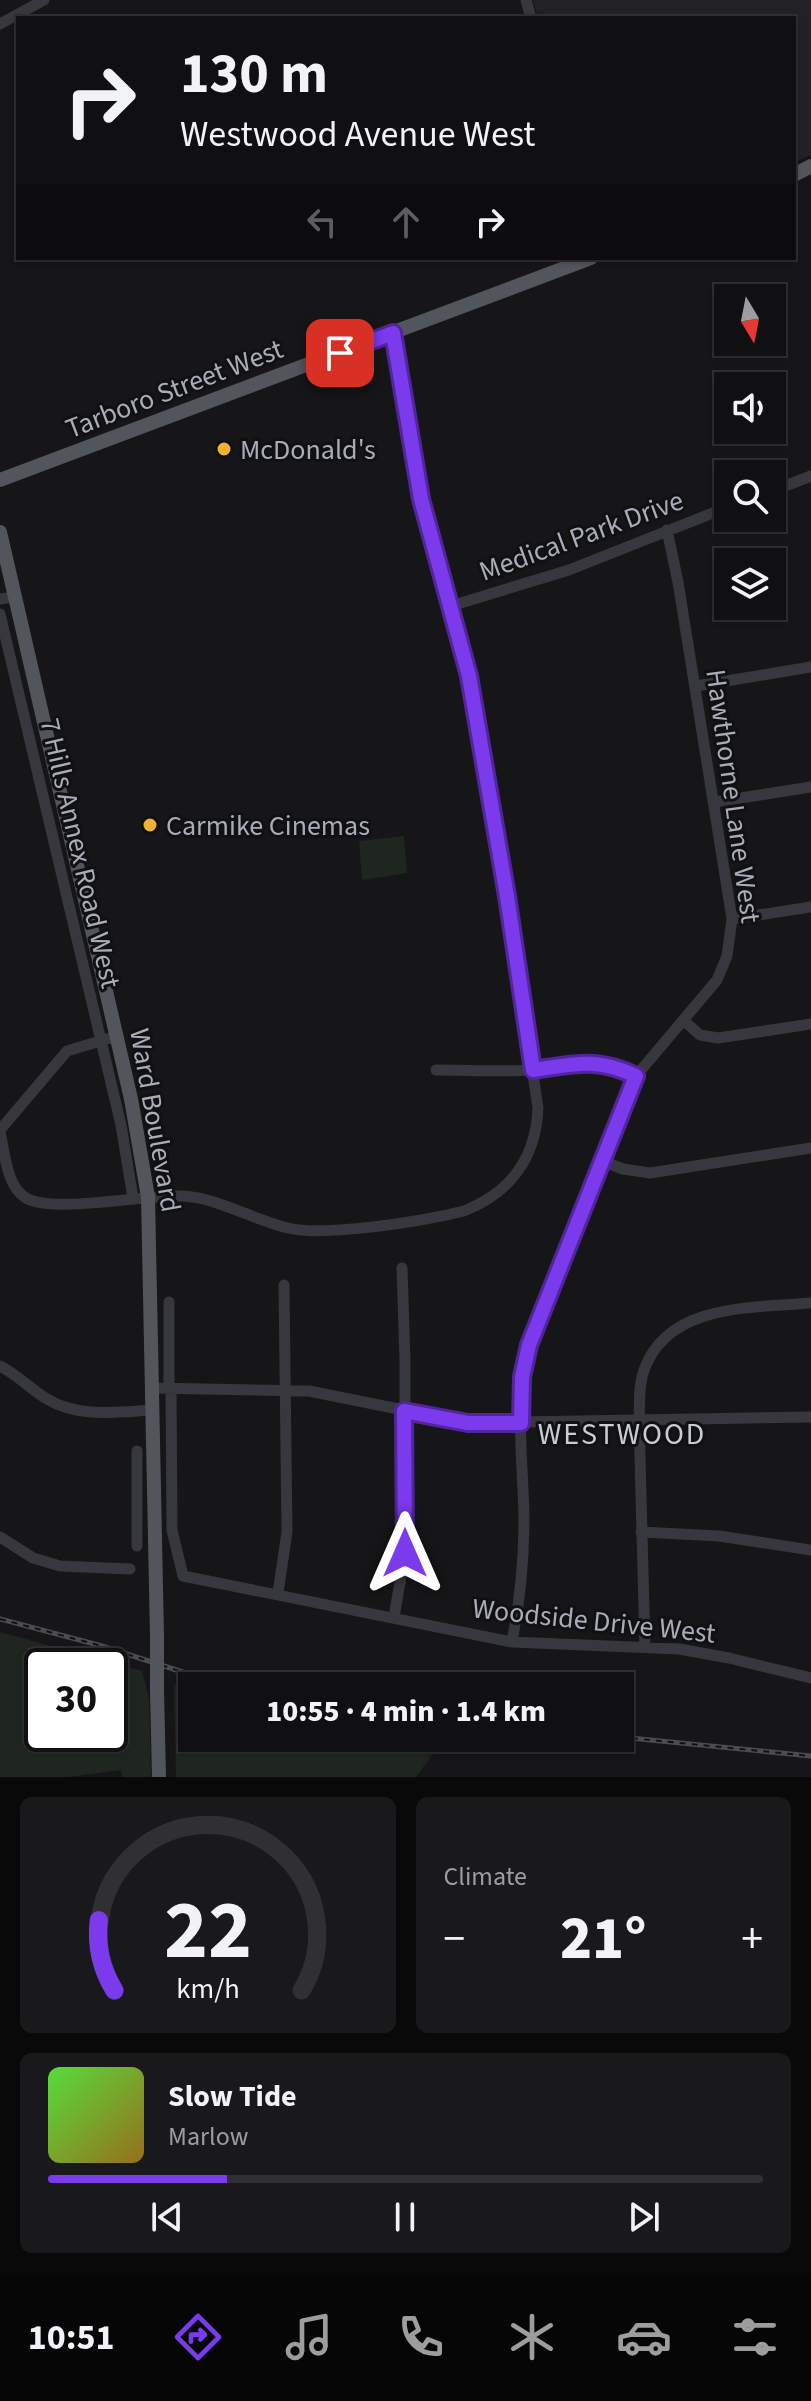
<!DOCTYPE html>
<meta charset="utf-8">
<style>
:root{--surface:#101012;--page:#19191b;--text:#f1f3f6;--muted:#9c9d9f;--line:#303032;--accent:#7c3aed}
body{margin:0;font-family:"Source Sans 3",sans-serif;background:var(--page);color:var(--text);height:100vh;display:flex;flex-direction:column;font-size:30px;white-space:nowrap}
*{box-sizing:border-box;margin:0}
p{font-size:26px;color:var(--muted)}
.icon{flex:none;width:44px;height:44px;fill:none;stroke:currentColor;stroke-width:2;stroke-linecap:round;stroke-linejoin:round}
.map{position:relative;height:1777px;overflow:hidden}
.panel{display:flex;flex-direction:column;gap:20px;padding:20px;background:#09090a;flex:1}
.panel>*{flex:none}
.banner{position:absolute;left:16px;top:16px;width:780px;height:244px;border-radius:0px;box-shadow:0 2px 6px #0004,0 0 0 2px var(--line);background:#101012;color:var(--text);overflow:hidden}
.needle{width:52px;rotate:170deg}
.buttons{position:absolute;left:714px;top:284px;display:grid;gap:16px}
.buttons a{display:grid;place-items:center;width:72px;height:72px;border-radius:0px;background:var(--surface);box-shadow:0 2px 6px #0004,0 0 0 2px var(--line);font-size:40px}
.speed{position:absolute;left:24px;top:1648px;display:flex;gap:16px;font-size:40px;font-weight:700;text-align:center}
.speed>*{display:grid;place-content:center;width:104px;height:104px;border-radius:50%;background:var(--surface);box-shadow:0 2px 6px #0004,0 0 0 2px var(--line);line-height:1}
.speed .limit{border:4px solid #111;border-radius:12px;background:#fff;color:#111}
.pin{position:absolute;display:grid;place-items:center;width:68px;height:68px;color:#fff;margin:-34px;border-radius:16px;box-shadow:0 4px 12px #0006}
.me{position:absolute;width:88px;margin:-44px;rotate:0deg;stroke-linejoin:round;filter:drop-shadow(0 0 6px #0008)}
.turn{display:flex;align-items:center;gap:28px;height:168px;padding:0 32px;font-size:36px}
.turn .icon{width:104px;height:104px;stroke-width:2.5}
.turn b{display:block;font-size:56px;line-height:68px}
.lanes{display:flex;align-items:center;height:76px;padding:0 32px;background:#0003;justify-content:center;gap:40px;direction:ltr}
.lanes .off{opacity:.35}
.big{font-size:60px;font-weight:800;line-height:1.1}
.panel .card{flex:1;display:flex;flex-direction:column;justify-content:center;gap:12px;min-width:0;padding:0 28px;border-radius:12px;background:var(--page)}
.panel .dial{align-items:center;gap:0}
.dial svg{height:208px;overflow:visible;fill:none;stroke:var(--line);stroke-width:7;stroke-linecap:round;text-anchor:middle}
.dial text{fill:var(--text);stroke:none}
.song{display:flex;align-items:center;gap:24px}
.cover{width:96px;height:96px;border-radius:12px;background:linear-gradient(135deg,hsl(110 70% 55%),hsl(40 70% 35%))}
.played{height:8px;border-radius:4px;background:linear-gradient(90deg,var(--accent) 25%,var(--line) 25%)}
.keys{display:flex;justify-content:space-around;direction:ltr}
.heat{display:flex;justify-content:space-between;align-items:center;font-size:44px;direction:ltr}
.panel .tiles{flex:1;display:grid;gap:20px;grid-template-columns:1fr 1fr}
.card:last-child{grid-column:span 2}
.trip{position:absolute;left:178px;top:1672px;width:456px;height:80px;border-radius:0px;background:var(--surface);box-shadow:0 2px 6px #0004,0 0 0 2px var(--line);font-weight:800;line-height:80px;text-align:center}
.tab-bar{display:flex;height:128px;justify-content:space-around;align-items:center;background:#060607;color:var(--muted)}
.tab-bar .icon{width:56px;height:56px}
.tab-bar .active{color:var(--accent)}
.tab-bar b{font-size:36px;color:var(--text)}
.map>svg:first-child{display:block}
.built{fill:#222225}
.green{fill:#1e261f;fill-rule:evenodd}
.lines{fill:none;stroke-linecap:round;stroke-linejoin:round}
.minor{stroke:#37383d;stroke-width:11}
.major{stroke:#53555c;stroke-width:14}
.rail-casing{stroke:#4a4c52;stroke-width:5}
.rail{stroke:#111113;stroke-width:2;stroke-dasharray:6;stroke-linecap:butt}
.major-bridge{stroke:#53555c;stroke-width:14}
.route-casing{stroke:#51269a;stroke-width:20}
.route{stroke:#7c3aed;stroke-width:14}
.poi-dot{fill:#f2b134;stroke:#111113;stroke-width:3}
.labels{text-anchor:middle;stroke-width:6;stroke-linejoin:round;paint-order:stroke}
.street-label{font-size:28px;fill:#a8adb8;stroke:#111113}
.poi-label{font-size:28px;fill:#a8adb8;stroke:#111113;text-anchor:start}
.neighbourhood-label{font-size:30px;letter-spacing:2px;fill:#c9ccd4;stroke:#111113}
</style>
<div class="map">
<svg width="811" height="1777" viewBox="0 0 811 1777">
<rect width="100%" height="100%" fill="#161618"/>
<path class="built" d="M533,0h278v155l-17,7v-144h-256z"/>
<path class="green" d="M404,836l3,37 -45,7 -3,-39z
M0,1632l142,39 7,28 2,78h-29l-1,-7 -53,7h-68zM42,1666h68v68h-68z
M174,1684l18,5v49h236l6,14 -18,25h-240z"/>
<g class="lines">
<path class="minor" d="M526,0l5,18
M0,24l44,-24
M772,491l39,-15
M0,599l14,-2
M451,606l118,-36 159,-63
M0,614l121,511 12,73
M696,686l115,-19
M715,802l96,-15
M732,919l79,-12
M683,1020l17,15 18,3 93,-14
M436,1070c31,0 63,2 95,0 44,-2 61,-15 105,6
M0,1130l67,-79 50,-15
M0,1132c5,20 6,54 26,66 27,16 121,-4 157,-2 36,2 70,24 105,32 38,9 136,-7 176,-17 46,-18 72,-53 74,-103l-32,-215 -37,-217 -48,-177 -28,-166
M602,1161l21,8 27,4 161,-25
M169,1302v85
M0,1366c18,9 30,23 47,33 31,19 70,13 105,11
M171,1387l1,143 11,46 329,66 167,7 50,9 82,20
M151,1388l158,3 159,32 343,-6
M137,1451v95
M641,1532l78,4 92,14
M0,1537l33,21 27,8 70,3
M278,1593l9,-61 -3,-247
M394,1617l11,-64v-192l-3,-93
M512,1642c8,-41 12,-82 12,-124 -1,-56 -10,-118 5,-173l107,-269 81,-96 10,-24 5,-37 -54,-337 -11,-52
M645,1647l-6,-227c1,-16 -1,-34 5,-50 24,-67 109,-62 167,-67"/>
<path class="major" d="M794,175l17,-9
M0,480l591,-222
M0,532l131,567 17,98 9,439
M157,1691l2,86"/>
<defs>
<path id="rail" d="M0,1619l102,27 124,40
M620,1737l191,19"/>
</defs>
<use href="#rail" class="rail-casing"/>
<use href="#rail" class="rail"/>
<path class="major-bridge" d="M157,1636v55"/>
</g>
<g class="lines">
<defs>
<path id="route" d="M340,353l53,-20 28,166 48,177 38,220 26,174c41,-6 64,-13 103,6l-107,269 -7,32 -1,46h-53l-64,-12 1,142"/>
</defs>
<use href="#route" class="route-casing"/>
<use href="#route" class="route"/>
</g>
<g class="poi-dot">
<circle cx="224" cy="449" r="8"/>
<circle cx="150" cy="825" r="8"/>
</g>
<g class="labels">
<g class="street-label">
<text transform="translate(174 388) rotate(-21)" y="10">Tarboro Street West</text>
<text transform="translate(581 535) rotate(-20)" y="10">Medical Park Drive</text>
<text transform="translate(734 796) rotate(82)" y="10">Hawthorne Lane West</text>
<text transform="translate(81 853) rotate(77)" y="10">7 Hills Annex Road West</text>
<text transform="translate(156 1120) rotate(80)" y="10">Ward Boulevard</text>
<text transform="translate(594 1620) rotate(6)" y="10">Woodside Drive West</text>
</g>
<g class="poi-label">
<text x="240" y="459">McDonald's</text>
<text x="166" y="835">Carmike Cinemas</text>
</g>
<g class="neighbourhood-label">
<text x="622" y="1444">WESTWOOD</text>
</g>
</g>
</svg>
<div class="buttons">
<a><svg class="needle" viewBox="-14 -14 28 28"><path d="M0-13l5 13h-10z" fill="#e53935"/><path d="M0 13l5-13h-10z" fill="#9c9d9f"/></svg></a>
<a><svg class="icon" aria-label="sound" viewBox="0 0 24 24"><path d="M4 9h4l5-4v14l-5-4H4zM17 9q2 3 0 6"/></svg></a>
<a><svg class="icon" aria-label="search" viewBox="0 0 24 24"><circle cx="10" cy="10" r="6"/><path d="M15 15l6 6"/></svg></a>
<a><svg class="icon" aria-label="layers" viewBox="0 0 24 24"><path d="M12 4l9 5-9 5-9-5zM3 14l9 5 9-5"/></svg></a>
</div>
<div class="speed"><div class="limit">30</div></div>
<div class="pin" style="left:340px;top:353px;background:#d93025"><svg class="icon" aria-label="arrive" viewBox="0 0 24 24"><path d="M6 21V4h12l-3 4 3 4H6"/></svg></div>
<svg class="me" style="left:405px;top:1553px" viewBox="-20 -20 40 40"><path d="M0-17L14 15 0 8-14 15z" fill="#7c3aed" stroke="#fff" stroke-width="4"/></svg>
<div class="trip">10:55 · 4 min · 1.4 km</div>
<div class="banner">
<div class="turn"><svg class="icon" aria-label="right" viewBox="0 0 24 24"><path d="M7 20v-9h11M14 6l5 5-5 5"/></svg><div><b>130 m</b>Westwood Avenue West</div></div>
<div class="lanes"><svg class="icon off" aria-label="left" viewBox="0 0 24 24"><path d="M17 20v-9H6M10 6l-5 5 5 5"/></svg><svg class="icon off" aria-label="ahead" viewBox="0 0 24 24"><path d="M12 20V5M6 11l6-6 6 6"/></svg><svg class="icon" aria-label="right" viewBox="0 0 24 24"><path d="M7 20v-9h11M14 6l5 5-5 5"/></svg></div>
</div>
</div>
<section class="panel">
<div class="tiles">
<div class="card dial"><svg viewBox="0 0 100 80">
<path d="M14 69A42 42 0 1 1 86 69"/>
<path d="M14 69A42 42 0 0 1 8 42" stroke="#7c3aed"/>
<text x="50" y="56" font-size="32" font-weight="700">22</text>
<text x="50" y="72" font-size="11">km/h</text>
</svg></div>
<div class="card"><p>Climate</p>
<div class="heat"><a>−</a><b class="big">21°</b><a>+</a></div>
</div>
<div class="card">
<div class="song"><i class="cover"></i><div><b>Slow Tide</b><p>Marlow</p></div></div>
<div class="played"></div>
<div class="keys"><svg class="icon" aria-label="previous" viewBox="0 0 24 24"><path d="M18 5L8 12l10 7zM5 5v14"/></svg><svg class="icon" aria-label="pause" viewBox="0 0 24 24"><path d="M8 5v14M16 5v14"/></svg><svg class="icon" aria-label="next" viewBox="0 0 24 24"><path d="M6 5l10 7-10 7zM19 5v14"/></svg></div>
</div>
</div>
</section>
<nav class="tab-bar">
<b>10:51</b>
<svg class="icon active" aria-label="directions" viewBox="0 0 24 24"><path d="M12 3l9 9-9 9-9-9zM9 14v-3h6M13 9l2 2-2 2"/></svg>
<svg class="icon" aria-label="music" viewBox="0 0 24 24"><path d="M9 18V5l10-2v13"/><circle cx="6" cy="18" r="3"/><circle cx="16" cy="16" r="3"/></svg>
<svg class="icon" aria-label="phone" viewBox="0 0 24 24"><path d="M5 4h4l2 5-3 2q2 4 5 5l2-3 5 2v4C11 20 4 13 5 4z"/></svg>
<svg class="icon" aria-label="climate" viewBox="0 0 24 24"><path d="M12 3v18M4 7l16 10M4 17L20 7"/></svg>
<svg class="icon" aria-label="car" viewBox="0 0 24 24"><path d="M5 17H2v-5l4-1 3-4h7l3 4 3 1v5h-3M9 17h6M6 11h13"/><circle cx="7" cy="17" r="2"/><circle cx="17" cy="17" r="2"/></svg>
<svg class="icon" aria-label="filters" viewBox="0 0 24 24"><path d="M4 7h16M4 17h16"/><circle cx="9" cy="7" r="2"/><circle cx="15" cy="17" r="2"/></svg>
</nav>
